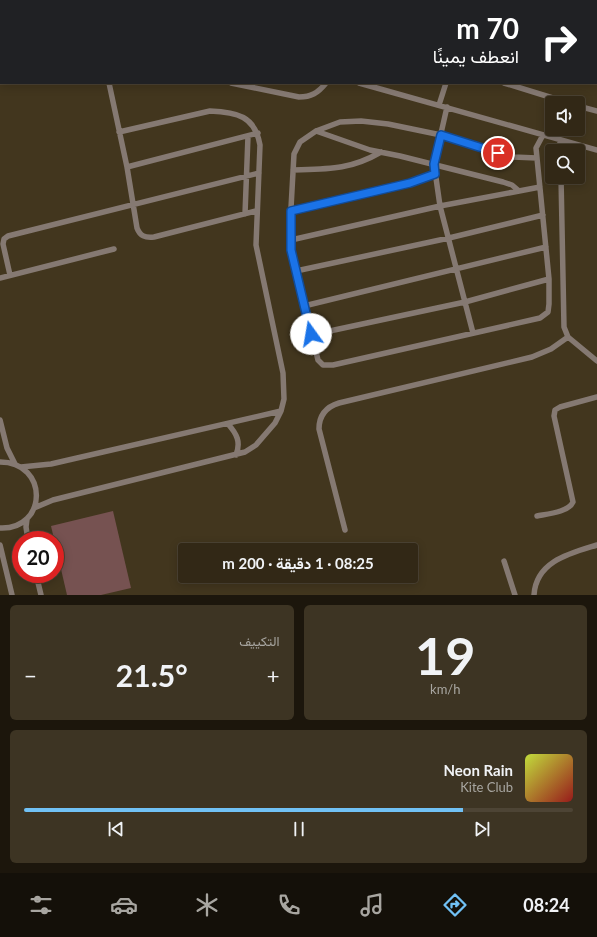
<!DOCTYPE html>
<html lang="ar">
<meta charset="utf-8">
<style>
:root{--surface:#322816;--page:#3d3423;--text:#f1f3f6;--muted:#a8a6a1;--line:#4d4435;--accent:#71c1f5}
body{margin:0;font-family:Lato,Vazirmatn,sans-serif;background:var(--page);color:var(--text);direction:rtl;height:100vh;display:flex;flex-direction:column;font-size:15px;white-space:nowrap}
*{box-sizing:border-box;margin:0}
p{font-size:13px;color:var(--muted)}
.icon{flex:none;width:22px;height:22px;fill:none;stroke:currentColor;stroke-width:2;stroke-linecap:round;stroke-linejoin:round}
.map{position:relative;height:595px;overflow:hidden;direction:ltr}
.panel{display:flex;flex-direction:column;gap:10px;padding:10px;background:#1c160c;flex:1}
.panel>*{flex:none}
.top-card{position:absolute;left:0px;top:0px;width:597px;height:84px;box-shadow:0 2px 10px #0003,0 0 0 1px var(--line);direction:rtl;background:#202124;color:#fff;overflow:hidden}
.fabs{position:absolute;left:545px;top:96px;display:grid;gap:8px}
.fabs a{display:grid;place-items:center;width:40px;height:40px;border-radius:4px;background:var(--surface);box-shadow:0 2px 10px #0003,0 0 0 1px var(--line);font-size:20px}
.speed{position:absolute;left:12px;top:531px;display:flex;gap:8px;font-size:20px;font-weight:700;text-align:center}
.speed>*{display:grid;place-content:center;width:52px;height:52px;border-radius:50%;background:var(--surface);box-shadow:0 2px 10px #0003,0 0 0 1px var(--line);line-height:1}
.speed .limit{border:6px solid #d22;background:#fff;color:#111}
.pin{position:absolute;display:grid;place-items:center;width:34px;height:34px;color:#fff;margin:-17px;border:2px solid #fff;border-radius:50%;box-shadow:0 1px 4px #0007}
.me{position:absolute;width:44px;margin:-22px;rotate:347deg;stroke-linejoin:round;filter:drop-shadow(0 0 3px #0008)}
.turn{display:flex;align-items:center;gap:14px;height:84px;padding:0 12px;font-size:18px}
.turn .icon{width:52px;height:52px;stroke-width:2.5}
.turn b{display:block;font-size:28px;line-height:34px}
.big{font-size:30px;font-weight:700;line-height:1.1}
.panel .card{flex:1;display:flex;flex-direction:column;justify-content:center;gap:6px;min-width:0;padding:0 14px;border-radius:6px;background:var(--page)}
.panel .dial{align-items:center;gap:0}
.dial b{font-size:52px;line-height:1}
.song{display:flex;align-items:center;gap:12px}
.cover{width:48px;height:48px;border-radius:6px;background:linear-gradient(135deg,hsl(70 70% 55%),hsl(0 70% 35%))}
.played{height:4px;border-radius:2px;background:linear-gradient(90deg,var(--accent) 80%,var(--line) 80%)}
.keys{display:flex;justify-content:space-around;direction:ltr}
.heat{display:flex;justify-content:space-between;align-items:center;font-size:22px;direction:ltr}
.panel .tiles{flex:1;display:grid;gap:10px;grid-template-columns:1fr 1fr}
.card:last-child{grid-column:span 2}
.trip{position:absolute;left:178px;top:543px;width:240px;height:40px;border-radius:4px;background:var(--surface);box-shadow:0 2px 10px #0003,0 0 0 1px var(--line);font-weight:700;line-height:40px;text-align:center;direction:rtl}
.tabs{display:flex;height:64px;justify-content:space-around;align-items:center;background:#141009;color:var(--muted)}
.tabs .icon{width:28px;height:28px}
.tabs .selected{color:var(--accent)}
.tabs b{font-size:18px;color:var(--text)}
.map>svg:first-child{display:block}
.green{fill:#765251}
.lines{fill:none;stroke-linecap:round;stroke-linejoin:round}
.service{stroke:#857972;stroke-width:5.5}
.route-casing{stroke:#114b97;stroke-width:10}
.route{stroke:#1a73e8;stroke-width:7}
</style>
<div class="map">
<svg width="597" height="595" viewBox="0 0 597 595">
<rect width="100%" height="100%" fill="#42361e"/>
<path class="green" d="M113,511l18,77 -30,7h-34l-16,-69z"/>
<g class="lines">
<path class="service" d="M198,0l4,1
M316,0l4,1
M445,0l4,1
M565,0l3,1
M106,1v-1
M284,1v-1
M470,1v-1
M596,9h1
M0,33h1
M596,50h1
M0,72h1
M596,78l1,1
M109,83l18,84 10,61c3,8 8,10 17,9l102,-26
M231,83l68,14c12,0 19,-4 27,-14
M359,83l238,67
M504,83l65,20
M439,105l7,-22
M578,106l19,5
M447,107l-13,57 6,42 33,127
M316,131l54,19 30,6 103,26 9,3 7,6
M560,140v11
M537,158l-24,-1 -72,-22 -53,-11 -27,-3 -21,1 -24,9 -16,11 -6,12 -4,72 1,24 27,110 5,5h10l207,-47 8,-6 1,-8v-25l-13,-131 7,-13
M127,167l131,-34
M293,170c35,-1 57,0 88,-18
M561,177l3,150 4,10 29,24
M291,211l118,-28 26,-9
M245,214l3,-78
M291,240l149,-34 100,-19
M296,271l153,-33 94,-23
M10,275l-7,-31 1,-5 4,-3 251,-63
M0,278l114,-29
M304,306l242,-59
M311,335l154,-33 84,-23
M0,420l7,28 8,16
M228,424c9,10 13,18 8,31
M0,462c49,0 48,68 0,66
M21,467l30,-3 230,-53
M34,508l19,-8 192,-48 11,-7 19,-22 6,-12 3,-12 -1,-26 -27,-128 4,-100c-5,-29 -23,-33 -50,-34l-91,21
M537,516c10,-2 32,-4 36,-14l-19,-86 1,-6 5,-3 37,-10
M27,519l-1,8 2,13
M345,530l-26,-101c0,-13 7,-22 20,-26l193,-46 19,-8 17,-12
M0,545l12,50
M504,561l11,34
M36,574l5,21
M534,595c2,-34 37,-42 63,-50"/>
</g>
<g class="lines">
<defs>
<path id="route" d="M311,334l-20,-84v-39l119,-28 25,-9 -1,-10 7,-29 57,18"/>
</defs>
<use href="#route" class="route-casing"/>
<use href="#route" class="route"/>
</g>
</svg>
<div class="fabs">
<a><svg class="icon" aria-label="sound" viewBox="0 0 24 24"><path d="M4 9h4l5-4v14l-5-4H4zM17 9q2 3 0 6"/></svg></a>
<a><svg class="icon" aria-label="search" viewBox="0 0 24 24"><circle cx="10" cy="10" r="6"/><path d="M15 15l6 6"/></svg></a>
</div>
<div class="speed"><div class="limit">20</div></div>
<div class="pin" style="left:498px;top:153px;background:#d93025"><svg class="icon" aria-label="arrive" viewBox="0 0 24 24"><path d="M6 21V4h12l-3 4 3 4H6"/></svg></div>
<svg class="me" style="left:311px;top:334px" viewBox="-20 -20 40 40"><circle r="19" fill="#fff"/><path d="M0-13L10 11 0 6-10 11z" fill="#1a73e8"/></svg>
<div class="trip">08:25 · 1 دقيقة · 200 m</div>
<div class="top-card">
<div class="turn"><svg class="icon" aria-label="right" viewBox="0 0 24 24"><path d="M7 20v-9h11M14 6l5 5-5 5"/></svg><div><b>70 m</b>انعطف يمينًا</div></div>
</div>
</div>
<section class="panel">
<div class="tiles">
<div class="card dial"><b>19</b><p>km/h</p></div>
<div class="card"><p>التكييف</p>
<div class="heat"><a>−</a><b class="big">21.5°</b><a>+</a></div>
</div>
<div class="card">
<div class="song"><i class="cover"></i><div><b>Neon Rain</b><p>Kite Club</p></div></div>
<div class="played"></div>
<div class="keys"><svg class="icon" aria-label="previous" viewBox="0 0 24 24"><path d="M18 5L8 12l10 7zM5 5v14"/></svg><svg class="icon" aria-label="pause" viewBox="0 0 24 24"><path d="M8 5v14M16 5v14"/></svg><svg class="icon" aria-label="next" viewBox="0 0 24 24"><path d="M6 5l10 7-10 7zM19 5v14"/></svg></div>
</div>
</div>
</section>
<nav class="tabs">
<b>08:24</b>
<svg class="icon selected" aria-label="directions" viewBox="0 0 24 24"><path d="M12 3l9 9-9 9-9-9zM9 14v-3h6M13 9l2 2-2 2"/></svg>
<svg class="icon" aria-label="music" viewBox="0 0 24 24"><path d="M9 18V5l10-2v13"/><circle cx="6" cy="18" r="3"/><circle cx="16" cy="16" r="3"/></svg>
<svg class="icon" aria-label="phone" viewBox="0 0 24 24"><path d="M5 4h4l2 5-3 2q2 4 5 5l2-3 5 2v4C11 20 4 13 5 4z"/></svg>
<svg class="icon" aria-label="climate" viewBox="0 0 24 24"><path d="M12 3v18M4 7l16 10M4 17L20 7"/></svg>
<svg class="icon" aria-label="car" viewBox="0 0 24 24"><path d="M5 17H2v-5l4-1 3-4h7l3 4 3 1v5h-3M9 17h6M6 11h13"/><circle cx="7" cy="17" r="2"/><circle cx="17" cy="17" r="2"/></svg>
<svg class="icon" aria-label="filters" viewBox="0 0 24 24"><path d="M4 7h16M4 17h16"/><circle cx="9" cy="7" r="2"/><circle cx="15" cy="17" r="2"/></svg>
</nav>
